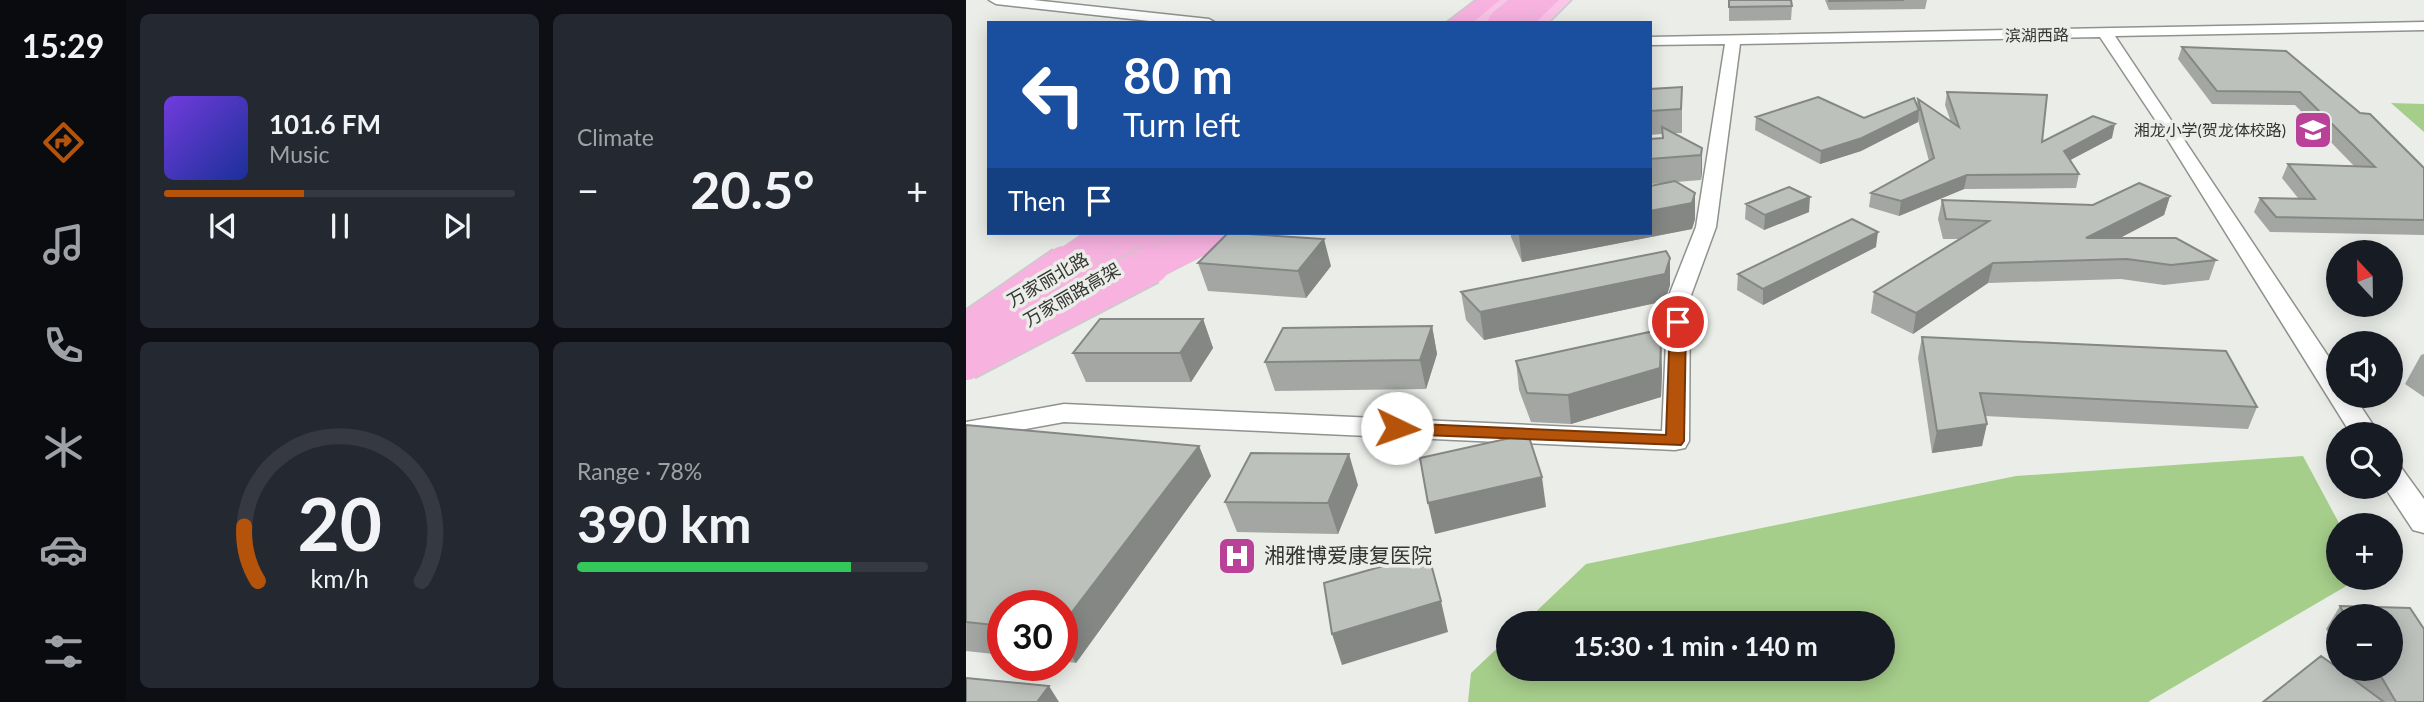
<!DOCTYPE html>
<meta charset="utf-8">
<style>
:root{--surface:#171b24;--page:#242831;--text:#f1f3f6;--muted:#9ea1a6;--line:#363941;--accent:#b45309}
body{margin:0;font-family:Lato,"Noto Sans SC",sans-serif;background:var(--page);color:var(--text);height:100vh;display:flex;flex-direction:column;font-size:26px;white-space:nowrap}
*{box-sizing:border-box;margin:0}
p{font-size:23px;color:var(--muted)}
.icon{flex:none;width:38px;height:38px;fill:none;stroke:currentColor;stroke-width:2;stroke-linecap:round;stroke-linejoin:round}
.map{position:relative;flex:1;overflow:hidden}
.sheet{display:flex;flex-direction:column;gap:14px;padding:14px;background:#0d0f14;width:840px}
.sheet>*{flex:none}
.top-card{position:absolute;left:21px;top:21px;width:665px;height:214px;border-radius:0px;box-shadow:0 4px 18px #0003;background:#1a4fa0;color:#fff;overflow:hidden}
.needle{width:46px;rotate:338deg}
.buttons{position:absolute;left:1360px;top:240px;display:grid;gap:14px}
.buttons a{display:grid;place-items:center;width:77px;height:77px;border-radius:50%;background:var(--surface);box-shadow:0 4px 18px #0003;font-size:35px}
.speed{position:absolute;left:21px;top:590px;display:flex;gap:14px;font-size:35px;font-weight:700;text-align:center}
.speed>*{display:grid;place-content:center;width:91px;height:91px;border-radius:50%;background:var(--surface);box-shadow:0 4px 18px #0003;line-height:1}
.speed .limit{border:10px solid #d22;background:#fff;color:#111}
.pin{position:absolute;display:grid;place-items:center;width:60px;height:60px;color:#fff;margin:-30px;border:4px solid #fff;border-radius:50%;box-shadow:0 2px 7px #0007}
.me{position:absolute;width:77px;margin:-38px;rotate:93deg;stroke-linejoin:round;filter:drop-shadow(0 0 5px #0008)}
.turn{display:flex;align-items:center;gap:24px;height:147px;padding:0 21px;font-size:32px}
.turn .icon{width:91px;height:91px;stroke-width:2.5}
.turn b{display:block;font-size:49px;line-height:60px}
.then{display:flex;align-items:center;height:66px;padding:0 21px;background:#0003;gap:14px;font-size:26px}
.big{font-size:52px;font-weight:700;line-height:1.1}
.sheet .widget{flex:1;display:flex;flex-direction:column;justify-content:center;gap:10px;min-width:0;padding:0 24px;border-radius:10px;background:var(--page)}
.sheet .dial{align-items:center;gap:0}
.dial svg{height:182px;overflow:visible;fill:none;stroke:var(--line);stroke-width:7;stroke-linecap:round;text-anchor:middle}
.dial text{fill:var(--text);stroke:none}
.song{display:flex;align-items:center;gap:21px}
.cover{width:84px;height:84px;border-radius:10px;background:linear-gradient(135deg,hsl(260 70% 55%),hsl(230 70% 35%))}
.played{height:7px;border-radius:4px;background:linear-gradient(90deg,var(--accent) 40%,var(--line) 40%)}
.keys{display:flex;justify-content:space-around;direction:ltr}
.heat{display:flex;justify-content:space-between;align-items:center;font-size:38px;direction:ltr}
.charge{height:10px;border-radius:5px;background:linear-gradient(90deg,#34c759 78%,var(--line) 0)}
.sheet .tiles{flex:1;display:grid;gap:14px;grid-template-columns:repeat(2,1fr)}
.trip{position:absolute;left:530px;top:611px;width:399px;height:70px;border-radius:35px;background:var(--surface);box-shadow:0 4px 18px #0003;font-weight:700;line-height:70px;text-align:center}
main{display:flex;flex:1;min-height:0}
.menu{display:flex;flex-direction:column;width:126px;justify-content:space-around;align-items:center;background:#090b0e;color:var(--muted)}
.menu .icon{width:49px;height:49px}
.menu .active{color:var(--accent)}
.menu b{font-size:32px;color:var(--text)}
.map>svg:first-child{display:block}
.green{fill:#a6ce8b}
.lines{fill:none;stroke-linecap:round;stroke-linejoin:round}
.minor-casing{stroke:#8f928d;stroke-width:3}
.primary-casing{stroke:#cacbca;stroke-width:3}
.trunk-casing{stroke:#cacbca;stroke-width:3}
.minor{fill:#fff;fill-rule:evenodd}
.primary{fill:#fac5e8;fill-rule:evenodd}
.trunk{fill:#f8b2e0;fill-rule:evenodd}
.trunk-bridge-far2-casing{stroke:#cacbca;stroke-width:25;stroke-linecap:butt}
.trunk-bridge-far1-casing{stroke:#cacbca;stroke-width:32;stroke-linecap:butt}
.trunk-bridge-casing{stroke:#cacbca;stroke-width:41;stroke-linecap:butt}
.trunk-bridge-far2{stroke:#f8b2e0;stroke-width:24}
.trunk-bridge-far1{stroke:#f8b2e0;stroke-width:31}
.trunk-bridge{stroke:#f8b2e0;stroke-width:38}
.wall{fill:#a3a6a2}
.shaded-wall{fill:#848784}
.building{fill:#bdc1bc;stroke:#848784;stroke-width:2}
.route{fill:#b45309;stroke:#753606;stroke-width:2}
.labels{text-anchor:middle;stroke-width:7;stroke-linejoin:round;paint-order:stroke}
.far-street-label{font-size:16px;fill:#353634;stroke:#eaede8}
.far-poi-label{font-size:16px;fill:#353634;stroke:#eaede8;text-anchor:end}
.street-label{font-size:18px;fill:#353634;stroke:#eaede8}
.near-poi-label{font-size:21px;fill:#353634;stroke:#eaede8;text-anchor:start}
</style>
<main>
<nav class="menu">
<b>15:29</b>
<svg class="icon active" aria-label="directions" viewBox="0 0 24 24"><path d="M12 3l9 9-9 9-9-9zM9 14v-3h6M13 9l2 2-2 2"/></svg>
<svg class="icon" aria-label="music" viewBox="0 0 24 24"><path d="M9 18V5l10-2v13"/><circle cx="6" cy="18" r="3"/><circle cx="16" cy="16" r="3"/></svg>
<svg class="icon" aria-label="phone" viewBox="0 0 24 24"><path d="M5 4h4l2 5-3 2q2 4 5 5l2-3 5 2v4C11 20 4 13 5 4z"/></svg>
<svg class="icon" aria-label="climate" viewBox="0 0 24 24"><path d="M12 3v18M4 7l16 10M4 17L20 7"/></svg>
<svg class="icon" aria-label="car" viewBox="0 0 24 24"><path d="M5 17H2v-5l4-1 3-4h7l3 4 3 1v5h-3M9 17h6M6 11h13"/><circle cx="7" cy="17" r="2"/><circle cx="17" cy="17" r="2"/></svg>
<svg class="icon" aria-label="filters" viewBox="0 0 24 24"><path d="M4 7h16M4 17h16"/><circle cx="9" cy="7" r="2"/><circle cx="15" cy="17" r="2"/></svg>
</nav>
<section class="sheet">
<div class="tiles">
<div class="widget">
<div class="song"><i class="cover"></i><div><b>101.6 FM</b><p>Music</p></div></div>
<div class="played"></div>
<div class="keys"><svg class="icon" aria-label="previous" viewBox="0 0 24 24"><path d="M18 5L8 12l10 7zM5 5v14"/></svg><svg class="icon" aria-label="pause" viewBox="0 0 24 24"><path d="M8 5v14M16 5v14"/></svg><svg class="icon" aria-label="next" viewBox="0 0 24 24"><path d="M6 5l10 7-10 7zM19 5v14"/></svg></div>
</div>
<div class="widget"><p>Climate</p>
<div class="heat"><a>−</a><b class="big">20.5°</b><a>+</a></div>
</div>
<div class="widget dial"><svg viewBox="0 0 100 80">
<path d="M14 69A42 42 0 1 1 86 69"/>
<path d="M14 69A42 42 0 0 1 8 45" stroke="#b45309"/>
<text x="50" y="56" font-size="32" font-weight="700">20</text>
<text x="50" y="72" font-size="11">km/h</text>
</svg></div>
<div class="widget"><p>Range · 78%</p><b class="big">390 km</b><div class="charge"></div></div>
</div>
</section>
<div class="map">
<svg width="1458" height="702" viewBox="0 0 1458 702">
<rect width="100%" height="100%" fill="#eaede8"/>
<path class="green" d="M1425,103l33,1v28z
M1337,456l37,69 -2,53h22l-212,124h-680l3,-29 37,-35v30h375v-45h-359l62,-59 430,-88z"/>
<g class="lines">
<defs>
<path id="minor" d="M23,0h44l176,19 7,4h-48l-172,-19z
M1458,22v8l-309,6 223,335v25h16l25,38h-28l-193,-310 -58,-87 -360,7 -24,183 -26,71 -1,143 -4,7 -10,2 -611,-28 -98,18v-18l98,-18 598,27 6,-133 28,-71 29,-183 -75,1v-8z
M1424,463l10,3 24,33v34l-11,-3 -29,-44h6z"/>
<path id="primary" d="M530,0h24l-27,23h-25z
M582,0h23l-23,23h-24z"/>
<path id="trunk" d="M510,0h24l-28,23h-26z
M570,0h23l-24,23h-24z
M159,233h69l-4,7c-20,12 -64,48 -85,33 -24,14 -53,41 -82,34l-5,-8 5,-8z"/>
</defs>
<use href="#minor" class="minor-casing"/>
<use href="#primary" class="primary-casing"/>
<use href="#trunk" class="trunk-casing"/>
<use href="#minor" class="minor"/>
<use href="#primary" class="primary"/>
<use href="#trunk" class="trunk"/>
<defs>
<path id="trunk-bridge-far2" d="M534,23l28,-23"/>
<path id="trunk-bridge-far1" d="M95,267l50,-34
M181,267l66,-34"/>
<path id="trunk-bridge" d="M0,333l98,-68
M0,361l184,-96"/>
</defs>
<use href="#trunk-bridge-far2" class="trunk-bridge-far2-casing"/>
<use href="#trunk-bridge-far1" class="trunk-bridge-far1-casing"/>
<use href="#trunk-bridge" class="trunk-bridge-casing"/>
<use href="#trunk-bridge-far2" class="trunk-bridge-far2"/>
<use href="#trunk-bridge-far1" class="trunk-bridge-far1"/>
<use href="#trunk-bridge" class="trunk-bridge"/>
</g>
<path class="wall" d="M763,0l63,6 -1,14 -62,1z
M859,0h102l-2,9 -96,1z
M1216,47l104,4 138,117v67l-154,-3 -16,-20 6,-14h38l-16,-20 6,-14 66,2 -59,-61 -83,-1 -34,-45z
M716,87v46h-8l28,15v24l-1,8 -25,2 19,37 -3,10 -170,33 -11,-25v-4h139l18,-50 -18,1v-45l13,-1 -1,-4 -12,1v-46z
M981,92l95,50 70,-4 -42,22 9,14 -3,14 -112,1 -65,27 -30,-9 2,-14 58,-32 -11,-41v2l-57,29 -41,13 -65,-34 1,-13 108,1 53,-14 1,-5 33,23 -6,-17z
M1204,196l-6,19 -44,23 96,22 -7,20 -45,5 -43,-6 -133,4 -75,51 -42,-21 3,-21 85,-53h-16l-5,-20 4,-19 151,5z
M780,204l63,8 -45,18 -19,-11z
M910,247l-113,58 -26,-15 1,-16z
M704,258v27l-5,16 -181,39 -18,-20 -5,-28z
M232,263l133,3 -25,32 -98,-7z
M237,319l10,29 -22,34h-105l-13,-29z
M466,326l5,28 -11,35 -151,2 -10,-29z
M956,337l335,70 -9,22 -263,-13 -3,30 -50,7 -14,-95z
M1458,354v43l-19,-13 16,-29z
M550,361l146,10 -1,26 -90,27 -40,-2 -12,-32z
M0,425l233,21 12,30 -135,187 -14,-2v-55h-59v49l-37,-4z
M392,485l-20,49 -101,-2 -12,-30z
M1374,606l70,2 14,21v73h-161l58,-46 34,25 -7,-13h42v-52h-52v34l-12,-21z"/>
<path class="shaded-wall" d="M953,110l-1,12 -57,29 -41,13 1,-13z
M1149,124l-3,14 -51,27 3,-14z
M736,148v24l-1,8v-25z
M1001,175l-3,14 -65,27 2,-15z
M729,193v26l-3,10 -170,33 -3,-27 12,-2h119v-22z
M1204,196l-6,19 -83,43 5,-20z
M844,197l-1,15 -45,18 1,-15z
M912,232l-2,15 -113,58v-16z
M358,239l7,27 -25,32 -8,-27z
M704,258v27l-5,16 -181,39 -4,-28z
M1027,263l-5,20 -75,51 3,-21z
M237,319l10,29 -22,34 -11,-29z
M466,326l5,28 -11,35 -6,-29z
M695,342l1,29 -1,26 -90,27 -3,-29z
M1021,424l-5,22 -50,7 5,-22z
M233,446l12,30 -135,187 -14,-23v-15z
M383,454l9,31 -20,49 -10,-31z
M576,477l4,30 -111,27 -7,-31z
M475,601l7,31 -106,33 -10,-31z
M83,686l10,16h-22z"/>
<path class="building" d="M763,0h62l1,6 -63,1z
M863,0h75l-75,1z
M1216,47l104,4 74,62 10,1 54,54v52l-148,-3 -16,-19 55,1 -27,-35 87,3 -75,-75 -83,-1z
M716,87l-1,22 -31,2v-22z
M981,92l100,3 -5,47 51,-26 22,8 -51,27 15,23 -112,1 -66,26 -30,-8 63,-35 -16,-59 41,28z
M852,97l46,21 50,-20 5,12 -57,28 -41,13 -65,-34z
M696,127l40,21 -1,7 -51,4v-20l13,-1z
M709,181l20,12 -3,10 -42,8v-25z
M1173,183l31,13 -84,42h90l40,22 -45,5 -44,-6 -134,4 -77,50 -42,-21 115,-71 -43,-2 -4,-19 151,5z
M823,187l21,10 -45,18 -19,-11z
M886,219l26,13 -115,57 -25,-15z
M262,233h4l92,6 -26,32 -100,-8z
M700,251l4,7 -5,16 -185,38 -19,-20z
M134,319h103l-23,34h-107z
M466,326l-12,34 -155,2 18,-34z
M688,331l7,11 -1,26 -92,27 -41,-2 -11,-32z
M956,337l304,14 31,56 -277,-14 7,31 -50,7z
M0,425l233,21 -137,179v-19h-59v20l-37,-4z
M562,434l14,43 -114,26 -8,-45z
M285,453l98,1 -21,49 -103,-1z
M462,553l13,48 -109,33 -8,-51z
M1374,606l70,2 14,21v73h-28l-20,-34h14v-52h-45z
M1355,656l17,12 46,34h-121z
M0,678l83,8 -12,16h-71z"/>
<path class="route" d="M712,317l8,5 -2,119 -3,4 -284,-11 -9,-6 9,-5 269,12 4,-113z"/>
<defs>
<symbol id="school-square" viewBox="-11 -11 22 22"><rect x="-9" y="-9" width="18" height="18" rx="4" fill="#b94298" stroke="#eaede8"/><path d="M0-5L7-2L0 1L-7-2ZM-4 1L0 2.5L4 1V4Q0 6-4 4Z" fill="#fff"/></symbol>
<symbol id="hospital-square" viewBox="-11 -11 22 22"><rect x="-9" y="-9" width="18" height="18" rx="4" fill="#b94298" stroke="#eaede8"/><path d="M-5-5h3v3.5h4V-5h3V5h-3V1.5h-4V5h-3Z" fill="#fff"/></symbol>
</defs>
<g fill-rule="evenodd">
<use href="#school-square" x="1325" y="108" width="44" height="44"/>
<use href="#hospital-square" x="249" y="534" width="44" height="44"/>
</g>
<g class="labels">
<g class="far-street-label">
<text transform="translate(1071 35) rotate(-1)" y="6">滨湖西路</text>
</g>
<g class="far-poi-label">
<text x="1320" y="136">湘龙小学(贺龙体校路)</text>
</g>
<g class="street-label">
<text transform="translate(82 280) rotate(-30)" y="6">万家丽北路</text>
<text transform="translate(106 295) rotate(-30)" y="6">万家丽路高架</text>
</g>
<g class="near-poi-label">
<text x="298" y="563">湘雅博爱康复医院</text>
</g>
</g>
</svg>
<div class="buttons">
<a><svg class="needle" viewBox="-14 -14 28 28"><path d="M0-13l5 13h-10z" fill="#e53935"/><path d="M0 13l5-13h-10z" fill="#9ea1a6"/></svg></a>
<a><svg class="icon" aria-label="sound" viewBox="0 0 24 24"><path d="M4 9h4l5-4v14l-5-4H4zM17 9q2 3 0 6"/></svg></a>
<a><svg class="icon" aria-label="search" viewBox="0 0 24 24"><circle cx="10" cy="10" r="6"/><path d="M15 15l6 6"/></svg></a>
<a>+</a>
<a>−</a>
</div>
<div class="speed"><div class="limit">30</div></div>
<div class="pin" style="left:712px;top:322px;background:#d93025"><svg class="icon" aria-label="arrive" viewBox="0 0 24 24"><path d="M6 21V4h12l-3 4 3 4H6"/></svg></div>
<svg class="me" style="left:431px;top:428px" viewBox="-20 -20 40 40"><circle r="19" fill="#fff"/><path d="M0-13L10 11 0 6-10 11z" fill="#b45309"/></svg>
<div class="trip">15:30 · 1 min · 140 m</div>
<div class="top-card">
<div class="turn"><svg class="icon" aria-label="left" viewBox="0 0 24 24"><path d="M17 20v-9H6M10 6l-5 5 5 5"/></svg><div><b>80 m</b>Turn left</div></div>
<div class="then">Then<svg class="icon" aria-label="arrive" viewBox="0 0 24 24"><path d="M6 21V4h12l-3 4 3 4H6"/></svg></div>
</div>
</div>
</main>
